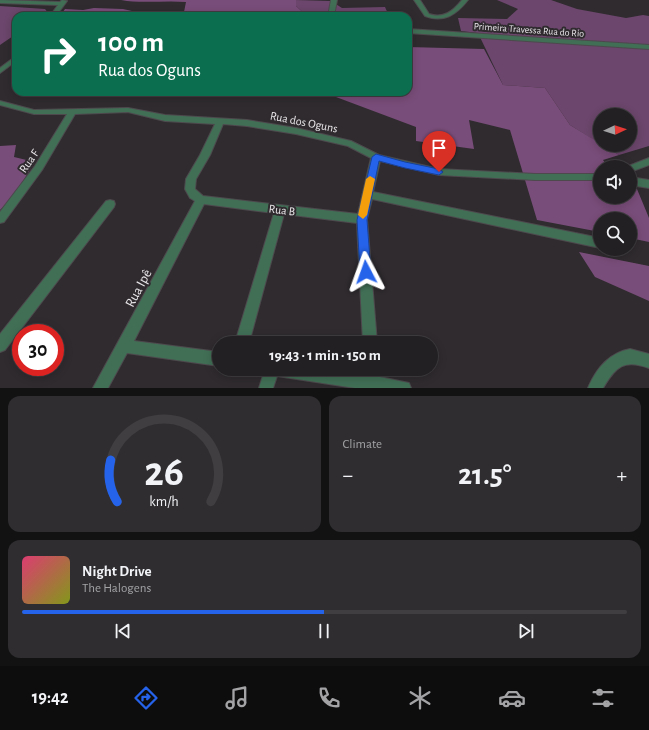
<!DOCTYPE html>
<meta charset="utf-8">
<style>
:root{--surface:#232023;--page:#2f2d30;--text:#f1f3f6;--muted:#a3a3a6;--line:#403e41;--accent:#2563eb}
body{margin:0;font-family:"Alegreya Sans",sans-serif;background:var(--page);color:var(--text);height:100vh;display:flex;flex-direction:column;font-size:15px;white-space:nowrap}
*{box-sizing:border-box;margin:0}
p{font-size:13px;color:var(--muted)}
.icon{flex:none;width:22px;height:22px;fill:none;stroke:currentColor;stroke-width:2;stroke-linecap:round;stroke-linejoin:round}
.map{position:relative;height:388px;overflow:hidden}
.details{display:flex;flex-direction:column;gap:8px;padding:8px;background:#131213;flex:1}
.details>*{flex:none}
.hud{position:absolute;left:12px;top:12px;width:400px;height:84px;border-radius:12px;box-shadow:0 2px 10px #0003,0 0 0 1px var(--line);background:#0b6e4f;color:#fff;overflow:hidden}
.needle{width:26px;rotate:86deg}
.controls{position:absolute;left:593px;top:108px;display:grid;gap:8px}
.controls a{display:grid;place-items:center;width:44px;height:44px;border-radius:50%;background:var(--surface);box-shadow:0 2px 10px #0003,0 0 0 1px var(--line);font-size:20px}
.speed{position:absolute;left:12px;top:324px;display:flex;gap:8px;font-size:20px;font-weight:700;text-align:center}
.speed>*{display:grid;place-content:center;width:52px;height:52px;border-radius:50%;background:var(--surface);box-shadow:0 2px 10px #0003,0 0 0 1px var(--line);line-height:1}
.speed .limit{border:6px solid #d22;background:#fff;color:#111}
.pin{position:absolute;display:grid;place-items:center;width:34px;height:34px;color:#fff;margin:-41px -17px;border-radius:50% 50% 50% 0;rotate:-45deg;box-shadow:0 0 4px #0007}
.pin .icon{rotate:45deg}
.me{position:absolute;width:44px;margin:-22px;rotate:356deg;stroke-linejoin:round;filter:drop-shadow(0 0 3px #0008)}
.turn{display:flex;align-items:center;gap:14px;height:84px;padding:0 20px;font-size:18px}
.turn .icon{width:52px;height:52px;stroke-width:2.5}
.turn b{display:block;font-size:28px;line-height:34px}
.big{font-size:30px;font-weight:700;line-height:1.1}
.details .tile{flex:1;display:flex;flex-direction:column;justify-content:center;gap:6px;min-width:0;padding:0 14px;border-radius:12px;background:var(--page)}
.details .dial{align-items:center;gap:0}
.dial svg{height:104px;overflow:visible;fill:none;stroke:var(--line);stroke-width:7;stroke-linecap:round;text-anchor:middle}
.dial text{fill:var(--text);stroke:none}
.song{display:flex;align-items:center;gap:12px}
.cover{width:48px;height:48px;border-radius:6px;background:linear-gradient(135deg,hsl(340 70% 55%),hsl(70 70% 35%))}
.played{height:4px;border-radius:2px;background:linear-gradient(90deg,var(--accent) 50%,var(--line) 50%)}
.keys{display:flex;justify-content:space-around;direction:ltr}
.heat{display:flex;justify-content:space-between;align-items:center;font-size:22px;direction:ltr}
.details .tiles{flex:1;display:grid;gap:8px;grid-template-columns:1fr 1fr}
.tile:last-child{grid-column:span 2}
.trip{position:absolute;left:212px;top:336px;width:226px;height:40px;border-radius:20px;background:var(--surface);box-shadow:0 2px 10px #0003,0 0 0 1px var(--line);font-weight:700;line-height:40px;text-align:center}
.tabs{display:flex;height:64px;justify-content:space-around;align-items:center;background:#0e0d0e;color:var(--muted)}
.tabs .icon{width:28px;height:28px}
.tabs .on{color:var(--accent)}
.tabs b{font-size:18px;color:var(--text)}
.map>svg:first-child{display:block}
.green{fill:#6c466c}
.forest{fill:#794d79}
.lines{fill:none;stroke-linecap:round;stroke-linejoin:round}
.minor-casing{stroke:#4d494d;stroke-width:2}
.minor{fill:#416f56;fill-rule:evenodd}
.route{fill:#2563eb;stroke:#184099}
.slow{fill:#f59e0b}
.labels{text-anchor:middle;stroke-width:4;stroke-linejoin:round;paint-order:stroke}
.far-street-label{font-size:10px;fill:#e8e5e8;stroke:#2f2b2f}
.street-label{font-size:12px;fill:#e8e5e8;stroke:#2f2b2f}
.near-street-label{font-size:14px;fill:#e8e5e8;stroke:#2f2b2f}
</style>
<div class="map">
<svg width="649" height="388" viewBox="0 0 649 388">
<rect width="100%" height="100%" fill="#2f2b2f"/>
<path class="green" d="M296,0l35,1 11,7 43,-1 4,9h-82l-11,-10z
M497,0h54l26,9 49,9 17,-3 6,1v130l-30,9 -17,-10h28v-30h-30v29l-30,-19 -25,-37 -42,-3 -25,-52 -17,-2 -3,-13 49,1 11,-10z
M0,6l45,3 4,5 -3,2h-30v18l-16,11z"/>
<path class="forest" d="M121,0h175v6l11,10h-142l19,-4 2,-10c-22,-2 -44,2 -65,-2z
M94,8l29,1 31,7h-94l5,-7 18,1z
M408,47l76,2 19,36 42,3 25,37 49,30 -16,5 5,7h-8v30h30v-9l7,1 12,29v24l-19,-4v-19h-30v13l-63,-12 -27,-90 -41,-10 5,29 -58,-8v-14l-88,-33 -14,-2 -36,5 -44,-5h174z
M16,145l-2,12 21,5 -23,36 -12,12v-64z
M579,252l70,14v35l-54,-24z"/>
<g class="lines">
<defs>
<path id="minor" d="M0,0l60,2 2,-2 5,1 -11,15h-6l8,-11 -58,-2z
M331,0h6l-3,16h-6z
M414,0h6l9,14c15,5 24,-3 33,-14h6c-12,15 -24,23 -43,16z
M408,29l241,16v4l-241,-16z
M16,56v5l-16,12v-5z
M0,101l34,9 94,-2 37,7 82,5 49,8 55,13 28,14 60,14 96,5h65v6h-65l-96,-5 -59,-14 -7,31 227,46v10l-228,-49 -5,20 10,124h-14l-6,-120 -73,-9 -35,129h-14l39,-130 -70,-9 -70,137 85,11v14l-92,-13 -19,35h-15l102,-187 -5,-3 -5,-9 1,-10 14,-24 15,-31 -50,-3 -37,-9 -53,2 -33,56 -38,52 -4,1v-11l35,-46 32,-52h-33l-34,-9zM223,124l24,2 49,8 52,12 23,12 -13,56 -155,-18 -8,-7 1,-10 14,-24z
M649,158v7l-19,7v-5h-4z
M630,177l19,3v8l-19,-3z
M110,200l4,1 1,3 -1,3 -109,143 -5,2v-18l106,-133z
M630,349l19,5v14c-25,-9 -33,-2 -46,20h-15c8,-19 21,-35 42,-39z
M265,369h60l40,6v-6h14l1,8 29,6 2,5h-56l-78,-12 -4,12h-14z"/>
</defs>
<use href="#minor" class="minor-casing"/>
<use href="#minor" class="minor"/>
</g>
<path class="route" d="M376,154l29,8 34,7 4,3 -4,3 -34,-7 -26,-7 -12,59 4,52 -1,4 -4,1 -4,-1 -2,-4 -3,-52 15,-63z"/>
<path class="slow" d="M370,176l5,3 -8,36 -4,4 -5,-4 8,-36z"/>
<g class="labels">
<g class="far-street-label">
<text transform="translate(529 29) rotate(4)" y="4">Primeira Travessa Rua do Rio</text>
</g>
<g class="street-label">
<text transform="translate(304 122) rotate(11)" y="4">Rua dos Oguns</text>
<text transform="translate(29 161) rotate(-55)" y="4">Rua F</text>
<text transform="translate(282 210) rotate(7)" y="4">Rua B</text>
</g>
<g class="near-street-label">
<text transform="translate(138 288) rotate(-62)" y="5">Rua Ipê</text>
</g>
</g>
</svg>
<div class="controls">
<a><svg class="needle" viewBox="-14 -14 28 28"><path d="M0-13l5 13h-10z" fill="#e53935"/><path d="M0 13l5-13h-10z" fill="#a3a3a6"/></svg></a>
<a><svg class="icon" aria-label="sound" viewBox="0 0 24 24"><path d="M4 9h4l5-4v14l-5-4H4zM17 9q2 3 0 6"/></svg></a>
<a><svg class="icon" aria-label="search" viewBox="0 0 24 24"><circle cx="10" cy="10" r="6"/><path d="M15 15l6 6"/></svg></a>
</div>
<div class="speed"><div class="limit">30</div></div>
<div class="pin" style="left:439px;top:172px;background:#d93025"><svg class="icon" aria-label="arrive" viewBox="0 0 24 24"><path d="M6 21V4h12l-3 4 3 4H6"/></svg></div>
<svg class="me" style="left:366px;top:272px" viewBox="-20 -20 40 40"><path d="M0-17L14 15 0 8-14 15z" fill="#2563eb" stroke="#fff" stroke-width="4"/></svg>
<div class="trip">19:43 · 1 min · 150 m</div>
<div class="hud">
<div class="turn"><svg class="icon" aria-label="right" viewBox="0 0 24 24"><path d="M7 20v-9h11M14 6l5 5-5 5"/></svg><div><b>100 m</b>Rua dos Oguns</div></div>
</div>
</div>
<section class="details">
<div class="tiles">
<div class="tile dial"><svg viewBox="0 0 100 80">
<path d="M14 69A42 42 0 1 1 86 69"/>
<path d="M14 69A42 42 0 0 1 9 37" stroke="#2563eb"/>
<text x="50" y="56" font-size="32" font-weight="700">26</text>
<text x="50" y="72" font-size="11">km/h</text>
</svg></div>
<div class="tile"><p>Climate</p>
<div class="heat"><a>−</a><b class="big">21.5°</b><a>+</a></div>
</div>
<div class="tile">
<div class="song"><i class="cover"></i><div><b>Night Drive</b><p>The Halogens</p></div></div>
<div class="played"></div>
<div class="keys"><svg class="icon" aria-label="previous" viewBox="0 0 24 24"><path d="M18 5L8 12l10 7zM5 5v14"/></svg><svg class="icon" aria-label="pause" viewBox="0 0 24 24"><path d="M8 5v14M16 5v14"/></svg><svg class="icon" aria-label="next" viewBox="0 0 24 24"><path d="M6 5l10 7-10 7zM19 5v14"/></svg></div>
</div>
</div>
</section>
<nav class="tabs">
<b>19:42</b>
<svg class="icon on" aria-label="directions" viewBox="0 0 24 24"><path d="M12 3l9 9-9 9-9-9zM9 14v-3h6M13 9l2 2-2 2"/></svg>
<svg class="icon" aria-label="music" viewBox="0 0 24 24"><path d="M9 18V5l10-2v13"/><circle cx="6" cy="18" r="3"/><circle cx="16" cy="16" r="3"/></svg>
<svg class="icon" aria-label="phone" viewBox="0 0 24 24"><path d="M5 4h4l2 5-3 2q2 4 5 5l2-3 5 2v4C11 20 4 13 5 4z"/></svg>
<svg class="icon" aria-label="climate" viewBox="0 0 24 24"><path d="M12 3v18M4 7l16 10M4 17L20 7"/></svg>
<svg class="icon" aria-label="car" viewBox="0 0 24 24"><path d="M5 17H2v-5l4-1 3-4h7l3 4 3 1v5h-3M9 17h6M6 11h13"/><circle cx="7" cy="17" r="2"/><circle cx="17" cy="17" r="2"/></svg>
<svg class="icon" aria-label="filters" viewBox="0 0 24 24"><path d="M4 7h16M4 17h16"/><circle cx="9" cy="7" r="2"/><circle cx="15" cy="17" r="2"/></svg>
</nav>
